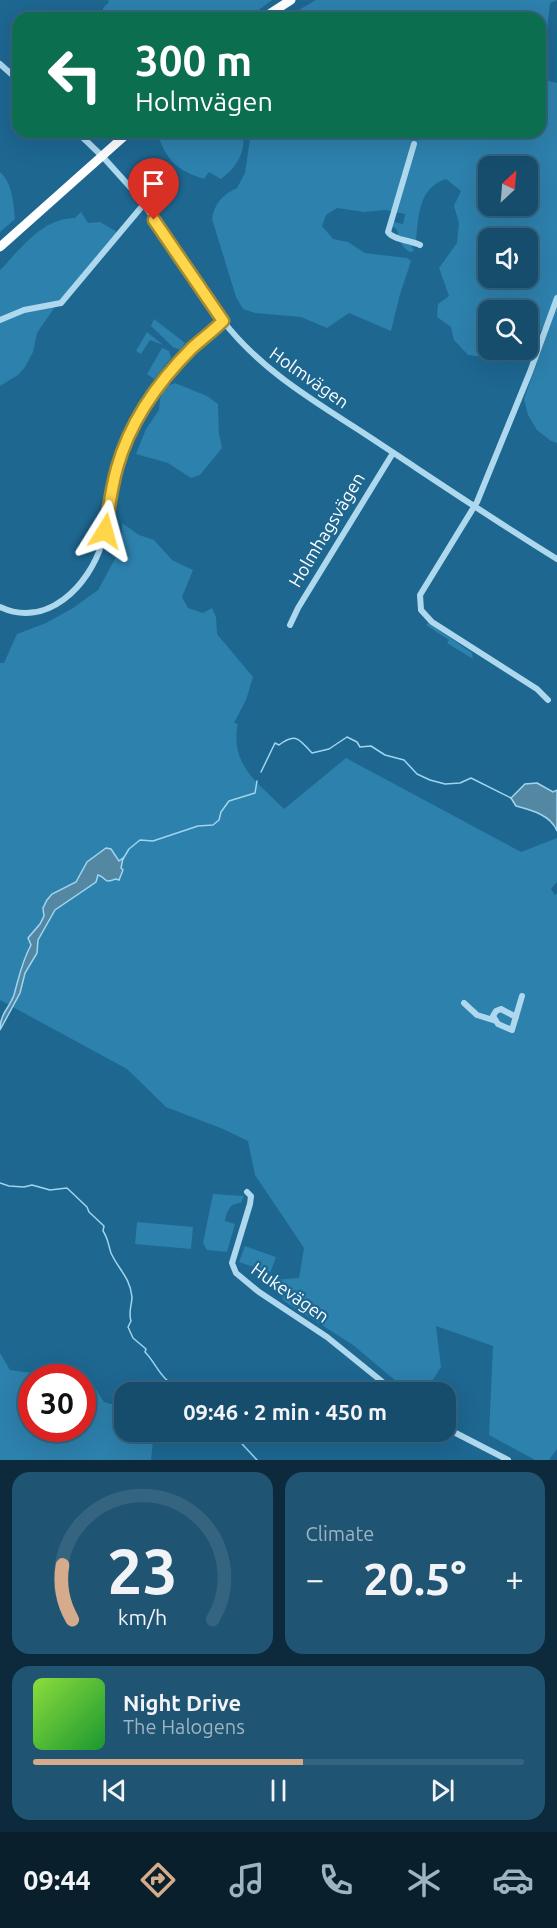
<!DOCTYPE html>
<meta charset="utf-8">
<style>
:root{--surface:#164d6d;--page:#1f5472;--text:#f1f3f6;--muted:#9eb4c2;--line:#356480;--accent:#d6ab8b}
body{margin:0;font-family:Ubuntu,sans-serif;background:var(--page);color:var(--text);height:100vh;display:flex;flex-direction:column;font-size:22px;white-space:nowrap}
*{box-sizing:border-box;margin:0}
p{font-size:20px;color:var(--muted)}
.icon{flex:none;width:33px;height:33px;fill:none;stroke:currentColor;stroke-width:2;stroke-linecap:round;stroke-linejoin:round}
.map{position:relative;height:1460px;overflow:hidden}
.drawer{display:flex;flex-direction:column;gap:12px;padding:12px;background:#0c2a3c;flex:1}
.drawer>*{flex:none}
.guide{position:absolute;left:12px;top:12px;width:534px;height:126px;border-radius:18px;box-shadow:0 6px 24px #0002,0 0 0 2px var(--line);background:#0b6e4f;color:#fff;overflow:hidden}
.needle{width:39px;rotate:26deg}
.controls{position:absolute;left:478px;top:156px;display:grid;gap:12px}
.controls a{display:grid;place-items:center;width:60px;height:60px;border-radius:12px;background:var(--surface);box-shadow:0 6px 24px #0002,0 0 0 2px var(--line);font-size:30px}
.speed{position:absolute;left:18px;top:1364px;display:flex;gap:12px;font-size:30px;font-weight:700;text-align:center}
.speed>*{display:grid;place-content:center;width:78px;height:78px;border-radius:50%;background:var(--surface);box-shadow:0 6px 24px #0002,0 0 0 2px var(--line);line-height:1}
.speed .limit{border:9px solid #d22;background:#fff;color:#111}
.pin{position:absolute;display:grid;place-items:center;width:51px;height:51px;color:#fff;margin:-62px -26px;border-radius:50% 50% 50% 0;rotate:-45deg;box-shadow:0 0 6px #0007}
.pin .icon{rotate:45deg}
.me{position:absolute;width:66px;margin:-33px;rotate:8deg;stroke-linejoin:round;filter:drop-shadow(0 0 4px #0008)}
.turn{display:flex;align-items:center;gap:21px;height:126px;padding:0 24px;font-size:27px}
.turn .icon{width:78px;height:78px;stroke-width:2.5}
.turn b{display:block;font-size:42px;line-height:51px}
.big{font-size:45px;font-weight:700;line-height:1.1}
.drawer .tile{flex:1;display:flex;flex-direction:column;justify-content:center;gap:9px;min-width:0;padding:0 21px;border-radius:18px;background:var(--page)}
.drawer .dial{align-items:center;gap:0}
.dial svg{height:156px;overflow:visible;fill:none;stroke:var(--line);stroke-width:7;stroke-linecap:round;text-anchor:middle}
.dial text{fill:var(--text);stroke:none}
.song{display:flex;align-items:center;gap:18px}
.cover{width:72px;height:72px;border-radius:9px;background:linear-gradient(135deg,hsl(90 70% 55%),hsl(130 70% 35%))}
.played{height:6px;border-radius:3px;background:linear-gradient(90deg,var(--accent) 55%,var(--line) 55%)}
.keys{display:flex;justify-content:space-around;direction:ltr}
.heat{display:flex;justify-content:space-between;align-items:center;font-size:33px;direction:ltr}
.drawer .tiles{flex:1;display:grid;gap:12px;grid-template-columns:1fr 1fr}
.tile:last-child{grid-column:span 2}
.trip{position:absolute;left:114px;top:1382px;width:342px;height:60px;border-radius:18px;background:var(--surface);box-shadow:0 6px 24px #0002,0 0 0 2px var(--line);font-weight:700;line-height:60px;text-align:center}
.menu{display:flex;height:96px;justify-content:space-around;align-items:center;background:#091f2c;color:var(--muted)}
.menu .icon{width:42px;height:42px}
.menu .active{color:var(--accent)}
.menu b{font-size:27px;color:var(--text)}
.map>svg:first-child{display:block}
.green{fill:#2d81ad;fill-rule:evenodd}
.water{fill:#5387a2;stroke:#a0d5f0;stroke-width:1.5}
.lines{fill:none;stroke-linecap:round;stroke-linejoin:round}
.stream{stroke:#a0d5f0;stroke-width:1.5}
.minor{stroke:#add8ee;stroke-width:6}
.highway{stroke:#fff;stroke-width:9}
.route-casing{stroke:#a68a30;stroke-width:15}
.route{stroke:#ffd54a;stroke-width:10}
.labels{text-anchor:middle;stroke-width:4.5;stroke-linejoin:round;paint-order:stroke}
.street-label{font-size:18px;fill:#fff;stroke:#1d6791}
</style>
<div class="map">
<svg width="557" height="1460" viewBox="0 0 557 1460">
<rect width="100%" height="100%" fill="#1d6791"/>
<path class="green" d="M108,0h164l-24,18h-145v-10l6,-6z
M316,0h241l-7,3 -6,56 4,22 9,2v360l-6,-2 -14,-11 -9,-15 -4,-16 24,-68 -3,-6 -5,7 -9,26 -16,3 -47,-6 -14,-15 -3,-13 -14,-10 1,-13 11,-8 -10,-28 18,-25 2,-20 -5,-17 7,-15 -15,-12c-28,9 -27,37 -30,61l-5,4 3,7 -4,1c-9,-5 -11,-12 -13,-22l-4,-4 1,-4 9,2 2,-10 -19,-4 -22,2 -27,-4 -11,7 -4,11 11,13 15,3 17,11 42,5 4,3 -11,33 -9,37 -42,-18 -22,15 -26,-11 -46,-4 -12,-4 -7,-12 -24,-78c2,-15 11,-25 25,-31l8,-15 6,-41h289v-114h-255zM489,166h39v40h-39zM489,238h39v40h-39zM489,310h39v40h-39z
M157,132h86c3,20 -6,35 -22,47l-12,-7 -5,7c-28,-9 -38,-19 -47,-47z
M0,172c13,12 13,30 15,47l-15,13z
M81,212l7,11 12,-1 17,10 -58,69 -22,32 -4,19 -8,15 -7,8 -18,11v-116c5,-4 8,-9 13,-14 17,-18 35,-38 62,-38z
M154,319l31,24 -5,7 -7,-3 -22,-21z
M147,332l16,13 -13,-5 -9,14 -5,-3z
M162,348l7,3 2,7 -17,21 -7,-5z
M175,383l32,13 11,8 1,30 3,14 -22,27 -9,3 -23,-15 -32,-9 10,-25 13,-19 1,-11 5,-12z
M122,523l17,12 15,5 18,20 21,10 -11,27 6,11 15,5 9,-5 4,9 1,17 36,43 -7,23 -12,23 4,1c-9,40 21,60 46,85l62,-51 175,94 36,-14v44l-6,7 4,6 2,-2v556l-8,11h-14l-46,-25 4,-89 -57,-20 5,41 -16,25h-16l-56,-47 -69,-44 -11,-21 26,-2 5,-30 -49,-73 -7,-34 -25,-12 -57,-22 -39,-38 -127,-69v-337h4l13,-29 29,-11 27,-15 25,-18 24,-44z
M428,623l44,30 1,6 -26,-16 2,-3 -23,-15z
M213,1194l31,2 -3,7c-12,0 -14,9 -16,18l10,3 -8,28 -20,-2 -4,-7z
M137,1222l56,5 -2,22 -56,-5z
M245,1246l31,11 -6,16 -31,-11z
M0,1353l10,17 50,7h-28v51h50l1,-48 8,2 13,20 20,6v23h30l-3,29h-151z"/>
<path class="water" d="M537,783l16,9 4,-2v41c-6,-16 -26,-21 -41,-25l-5,-8 14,-14z
M106,848l5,1 8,12 4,-3 -2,10 2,2 -4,10 -3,-1c-14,5 -8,-1 -18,-4l-2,7 -41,28 -17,30 -1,13 -12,20 -5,20 -20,37c0,-17 9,-21 14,-35 5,-18 8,-34 17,-50l-3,-7 12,-14 4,-8 -1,-8 4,-8 5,-6 24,-12 11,-20z"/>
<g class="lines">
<path class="stream" d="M261,772l14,-29 4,2c18,-14 21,-4 33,8l17,-4 18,-12 10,5 3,5 11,-1 14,9 19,5 13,14 13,6 15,4 15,-1 11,-5 40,20
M123,859l6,-10 11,-9 13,1 45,-15 15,-1 6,-5 2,-8 8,-11 26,-8 2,-12
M0,1183l9,3 15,1 8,-2 18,5 17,-2 20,19 2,5 15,14 -1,5c5,7 5,13 8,22 7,16 19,24 21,44 0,8 -4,15 -1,24l-3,6 5,11 13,11 -1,3c9,9 14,22 23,29h5l15,11
M230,1431l27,29"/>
<path class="minor" d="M0,64l18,16
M77,132l26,25 36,40 84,124c39,50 91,80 142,113 64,42 127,85 192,125
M414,144l-26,88c5,8 22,8 32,13
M0,320l24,-10 37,-7 83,-99
M0,607c47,22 89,-21 102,-64 8,-25 8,-51 15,-76 5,-19 14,-38 23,-55 21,-37 53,-62 83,-91
M290,625l8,-17 95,-155
M548,700l-11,-11 -105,-67 -11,-12 -1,-15 57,-93 53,-130 27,-74
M464,1003l13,12 19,6
M516,1017l-15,-8 -5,2 -3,5 5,8 14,6 10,-34
M247,1192l4,4 -1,8 -18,59 4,10 23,19 68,45 68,55
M446,1428l62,32"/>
<path class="highway" d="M263,18l28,-18
M0,247l129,-115"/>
</g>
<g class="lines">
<defs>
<path id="route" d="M105,531c4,-21 6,-42 12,-63 13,-47 41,-86 75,-120 10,-9 21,-17 31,-27l-69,-101"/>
</defs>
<use href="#route" class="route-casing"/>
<use href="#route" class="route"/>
</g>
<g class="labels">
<g class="street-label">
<text transform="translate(309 378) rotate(35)" y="6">Holmvägen</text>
<text transform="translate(327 530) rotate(-59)" y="6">Holmhagsvägen</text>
<text transform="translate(290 1293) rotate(35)" y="6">Hukevägen</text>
</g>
</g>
</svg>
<div class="controls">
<a><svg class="needle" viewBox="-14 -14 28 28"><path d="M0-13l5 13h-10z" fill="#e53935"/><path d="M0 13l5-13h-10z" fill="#9eb4c2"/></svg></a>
<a><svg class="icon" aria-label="sound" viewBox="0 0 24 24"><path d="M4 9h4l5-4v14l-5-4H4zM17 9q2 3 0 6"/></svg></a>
<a><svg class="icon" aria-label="search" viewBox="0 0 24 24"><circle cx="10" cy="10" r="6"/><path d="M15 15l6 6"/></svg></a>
</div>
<div class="speed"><div class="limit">30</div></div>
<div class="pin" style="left:154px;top:220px;background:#d93025"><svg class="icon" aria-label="arrive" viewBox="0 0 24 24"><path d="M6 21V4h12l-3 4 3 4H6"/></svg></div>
<svg class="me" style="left:105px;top:531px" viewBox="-20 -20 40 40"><path d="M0-17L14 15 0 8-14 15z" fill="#ffd54a" stroke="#fff" stroke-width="4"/></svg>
<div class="trip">09:46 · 2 min · 450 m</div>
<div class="guide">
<div class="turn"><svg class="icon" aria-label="left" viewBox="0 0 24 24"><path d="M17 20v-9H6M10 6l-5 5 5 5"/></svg><div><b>300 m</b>Holmvägen</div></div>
</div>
</div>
<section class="drawer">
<div class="tiles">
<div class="tile dial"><svg viewBox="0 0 100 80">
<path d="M14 69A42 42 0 1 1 86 69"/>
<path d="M14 69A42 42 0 0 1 9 41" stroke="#d6ab8b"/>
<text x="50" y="56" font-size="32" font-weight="700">23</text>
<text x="50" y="72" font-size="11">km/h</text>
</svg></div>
<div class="tile"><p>Climate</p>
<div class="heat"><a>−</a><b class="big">20.5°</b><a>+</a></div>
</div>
<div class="tile">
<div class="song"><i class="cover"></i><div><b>Night Drive</b><p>The Halogens</p></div></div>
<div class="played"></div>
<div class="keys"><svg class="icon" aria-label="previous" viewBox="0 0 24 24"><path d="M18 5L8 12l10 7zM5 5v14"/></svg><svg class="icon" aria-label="pause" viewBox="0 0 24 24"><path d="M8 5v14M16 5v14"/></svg><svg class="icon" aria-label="next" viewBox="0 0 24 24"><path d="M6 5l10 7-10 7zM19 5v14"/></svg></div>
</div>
</div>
</section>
<nav class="menu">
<b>09:44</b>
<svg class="icon active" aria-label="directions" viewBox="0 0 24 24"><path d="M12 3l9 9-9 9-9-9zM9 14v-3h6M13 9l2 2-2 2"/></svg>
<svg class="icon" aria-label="music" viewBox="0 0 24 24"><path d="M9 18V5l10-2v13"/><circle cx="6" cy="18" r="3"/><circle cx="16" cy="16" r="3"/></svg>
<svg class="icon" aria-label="phone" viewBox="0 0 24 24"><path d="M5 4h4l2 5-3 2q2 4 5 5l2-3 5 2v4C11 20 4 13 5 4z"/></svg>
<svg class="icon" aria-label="climate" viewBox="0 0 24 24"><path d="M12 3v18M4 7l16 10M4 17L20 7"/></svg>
<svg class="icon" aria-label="car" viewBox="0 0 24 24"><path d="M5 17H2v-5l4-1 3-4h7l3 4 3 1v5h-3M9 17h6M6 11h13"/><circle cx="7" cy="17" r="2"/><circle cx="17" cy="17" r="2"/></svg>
</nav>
